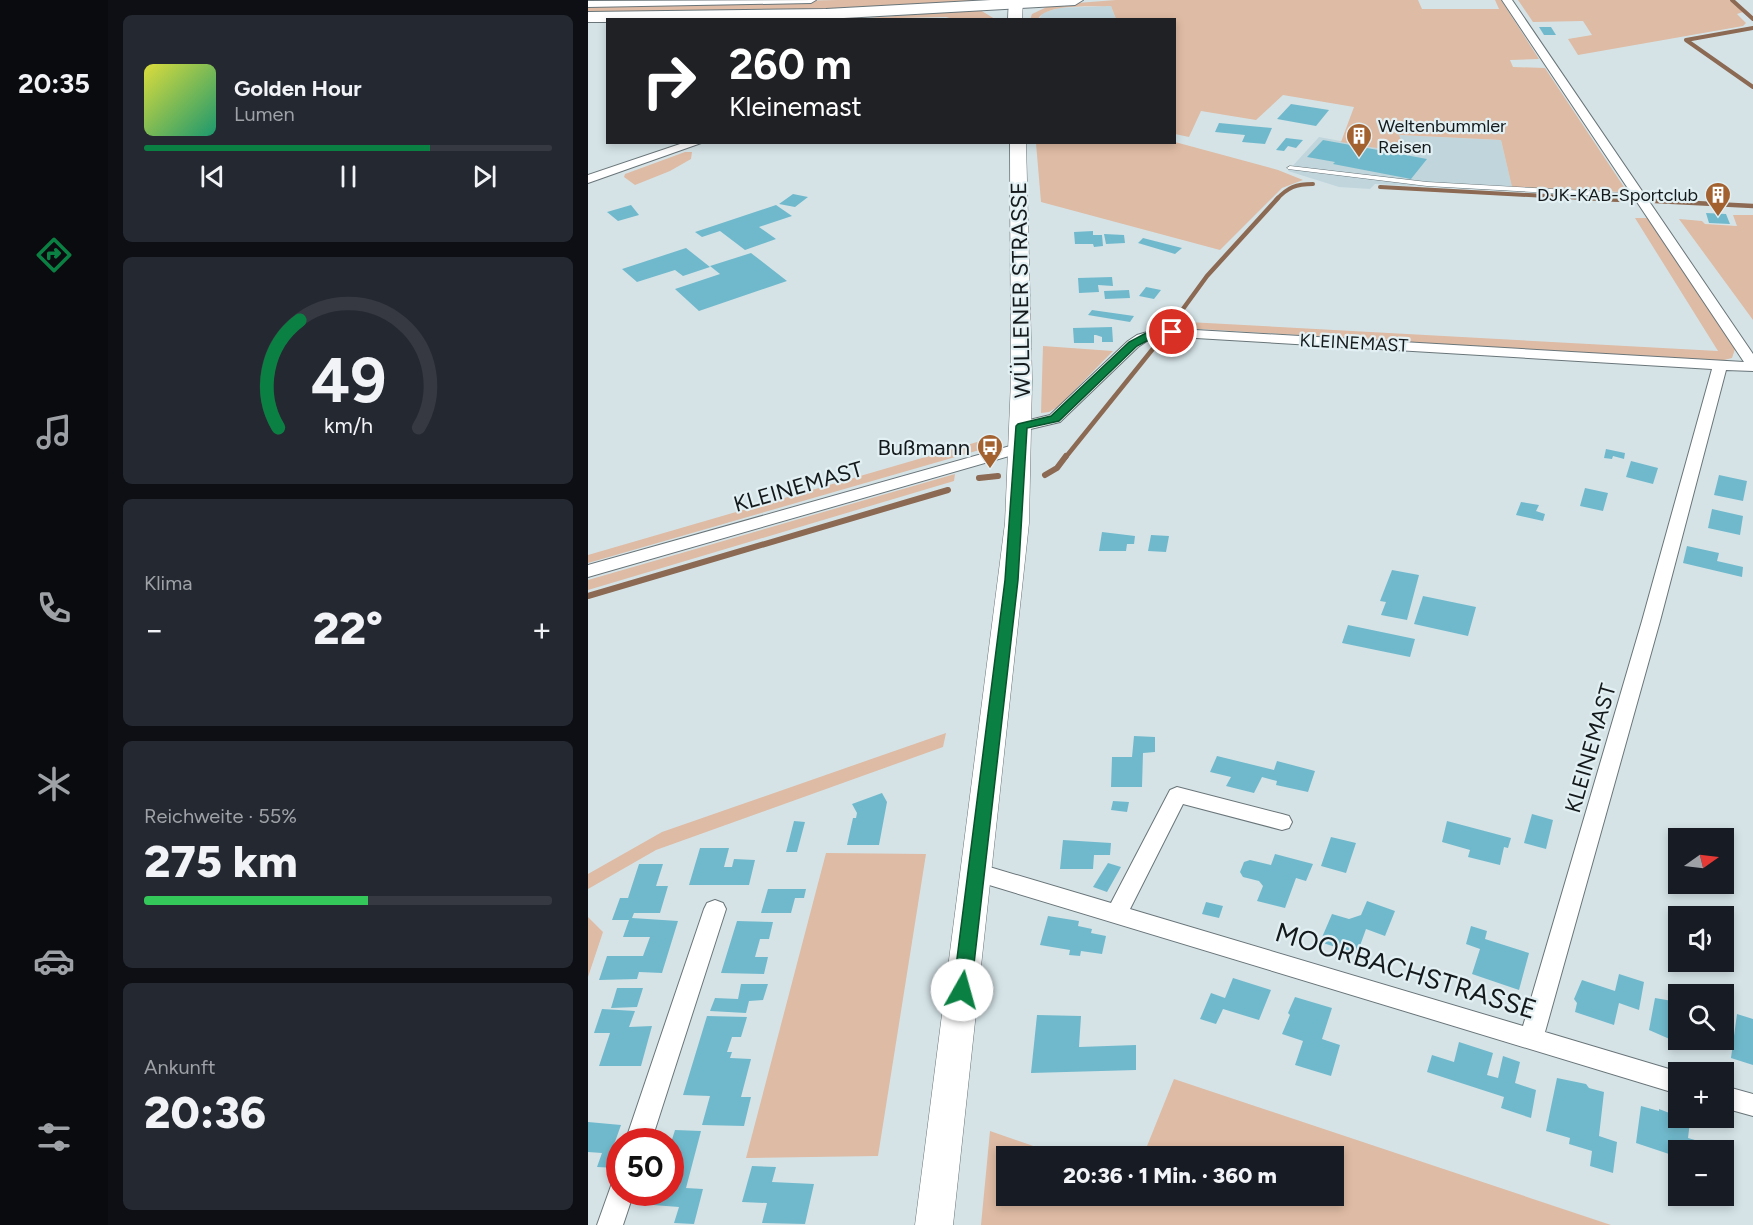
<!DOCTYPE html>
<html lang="de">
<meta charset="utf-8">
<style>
:root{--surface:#171b24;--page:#242831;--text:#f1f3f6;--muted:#9ea1a6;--line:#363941;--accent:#0b8043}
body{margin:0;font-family:Figtree,sans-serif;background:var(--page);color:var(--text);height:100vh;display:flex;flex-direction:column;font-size:22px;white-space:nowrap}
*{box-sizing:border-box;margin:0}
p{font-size:20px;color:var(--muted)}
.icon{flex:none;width:33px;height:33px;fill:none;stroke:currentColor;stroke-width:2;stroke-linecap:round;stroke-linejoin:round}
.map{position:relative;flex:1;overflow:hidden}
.sheet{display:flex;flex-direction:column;gap:15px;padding:15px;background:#0d0f14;width:480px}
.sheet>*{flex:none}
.banner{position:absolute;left:18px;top:18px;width:570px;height:126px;border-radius:0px;box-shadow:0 3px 9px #0003;background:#202124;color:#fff;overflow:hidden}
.needle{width:39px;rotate:76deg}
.buttons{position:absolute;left:1080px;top:828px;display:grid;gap:12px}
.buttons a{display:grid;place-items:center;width:66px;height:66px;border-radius:0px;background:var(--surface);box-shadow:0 3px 9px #0003;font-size:30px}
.speed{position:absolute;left:18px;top:1128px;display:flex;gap:12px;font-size:30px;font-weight:700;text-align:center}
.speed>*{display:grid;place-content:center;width:78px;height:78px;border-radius:50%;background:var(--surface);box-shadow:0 3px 9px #0003;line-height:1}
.speed .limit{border:9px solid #d22;background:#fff;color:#111}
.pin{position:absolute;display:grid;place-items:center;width:51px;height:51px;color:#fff;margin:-26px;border:3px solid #fff;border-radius:50%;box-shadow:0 2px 6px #0007}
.me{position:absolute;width:66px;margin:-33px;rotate:7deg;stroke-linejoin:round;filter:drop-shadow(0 0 4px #0008)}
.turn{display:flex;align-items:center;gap:21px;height:126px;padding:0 24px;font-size:27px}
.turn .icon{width:78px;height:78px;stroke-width:2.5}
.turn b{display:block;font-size:42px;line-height:51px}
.big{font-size:45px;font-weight:800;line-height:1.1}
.sheet .widget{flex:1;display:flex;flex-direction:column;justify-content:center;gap:9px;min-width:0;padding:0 21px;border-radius:9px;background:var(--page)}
.sheet .dial{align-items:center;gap:0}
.dial svg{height:156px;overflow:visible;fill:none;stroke:var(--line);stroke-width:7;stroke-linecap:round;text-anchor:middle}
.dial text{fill:var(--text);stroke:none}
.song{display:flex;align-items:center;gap:18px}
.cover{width:72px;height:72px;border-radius:9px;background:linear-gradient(135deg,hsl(60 70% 55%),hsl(160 70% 35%))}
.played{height:6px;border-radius:3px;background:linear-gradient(90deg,var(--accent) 70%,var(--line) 70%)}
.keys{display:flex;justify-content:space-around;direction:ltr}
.heat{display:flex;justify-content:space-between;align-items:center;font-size:33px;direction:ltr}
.charge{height:9px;border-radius:4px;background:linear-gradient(90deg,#34c759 55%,var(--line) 0)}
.trip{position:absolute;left:408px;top:1146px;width:348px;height:60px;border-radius:0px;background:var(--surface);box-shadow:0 3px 9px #0003;font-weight:800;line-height:60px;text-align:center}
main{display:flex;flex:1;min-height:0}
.dock{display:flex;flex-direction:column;width:108px;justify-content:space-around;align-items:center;background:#090b0e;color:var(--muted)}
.dock .icon{width:42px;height:42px}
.dock .active{color:var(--accent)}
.dock b{font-size:27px;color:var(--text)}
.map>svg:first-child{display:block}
.built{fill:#c0d6dc}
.green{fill:#debba4}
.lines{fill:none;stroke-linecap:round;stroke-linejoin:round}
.stream-far2{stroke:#8b6952;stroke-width:4}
.stream-far1{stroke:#8b6952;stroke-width:4.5}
.stream{stroke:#8b6952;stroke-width:6}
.building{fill:#70b9cc}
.lane-casing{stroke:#697579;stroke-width:1}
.street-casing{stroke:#697579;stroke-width:2}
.secondary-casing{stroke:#697579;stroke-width:1}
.primary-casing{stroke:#697579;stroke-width:2}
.lane{fill:#fff;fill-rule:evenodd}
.street{fill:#fff;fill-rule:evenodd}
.secondary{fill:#fff;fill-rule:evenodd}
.primary{fill:#fff;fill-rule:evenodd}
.route{fill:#0b8043;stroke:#07532c;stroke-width:1.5}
.labels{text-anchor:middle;stroke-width:4.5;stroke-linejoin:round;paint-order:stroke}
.far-poi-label{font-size:18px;fill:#14191b;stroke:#e2f0f4;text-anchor:start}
.far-street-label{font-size:18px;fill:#14191b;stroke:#e2f0f4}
.street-label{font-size:22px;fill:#14191b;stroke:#e2f0f4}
.poi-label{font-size:22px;fill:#14191b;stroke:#e2f0f4;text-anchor:end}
.near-street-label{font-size:27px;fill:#14191b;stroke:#e2f0f4}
</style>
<main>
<nav class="dock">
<b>20:35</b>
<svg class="icon active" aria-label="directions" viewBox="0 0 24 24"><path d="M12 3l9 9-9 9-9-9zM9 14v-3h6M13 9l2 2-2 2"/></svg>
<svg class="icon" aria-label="music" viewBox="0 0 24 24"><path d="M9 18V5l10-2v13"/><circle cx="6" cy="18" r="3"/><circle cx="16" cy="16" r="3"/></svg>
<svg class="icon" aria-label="phone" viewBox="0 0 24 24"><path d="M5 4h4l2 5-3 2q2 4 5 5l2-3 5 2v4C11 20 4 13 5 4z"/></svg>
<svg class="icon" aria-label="climate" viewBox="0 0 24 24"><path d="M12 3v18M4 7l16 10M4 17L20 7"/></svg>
<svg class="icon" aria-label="car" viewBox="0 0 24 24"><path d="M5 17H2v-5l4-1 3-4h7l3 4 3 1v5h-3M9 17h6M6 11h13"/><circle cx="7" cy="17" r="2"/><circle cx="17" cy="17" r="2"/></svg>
<svg class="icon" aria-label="filters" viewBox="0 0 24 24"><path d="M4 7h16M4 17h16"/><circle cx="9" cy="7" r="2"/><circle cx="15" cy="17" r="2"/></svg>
</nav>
<section class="sheet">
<div class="widget">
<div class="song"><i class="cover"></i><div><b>Golden Hour</b><p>Lumen</p></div></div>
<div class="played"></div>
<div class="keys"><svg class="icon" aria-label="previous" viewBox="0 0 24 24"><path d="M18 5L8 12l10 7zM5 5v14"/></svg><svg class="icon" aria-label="pause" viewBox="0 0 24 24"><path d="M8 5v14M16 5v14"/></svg><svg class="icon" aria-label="next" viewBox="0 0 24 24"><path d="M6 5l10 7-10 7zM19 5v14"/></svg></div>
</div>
<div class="widget dial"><svg viewBox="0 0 100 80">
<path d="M14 69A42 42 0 1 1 86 69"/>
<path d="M14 69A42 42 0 0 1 25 14" stroke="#0b8043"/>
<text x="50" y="56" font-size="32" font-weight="700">49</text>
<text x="50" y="72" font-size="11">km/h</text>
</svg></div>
<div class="widget"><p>Klima</p>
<div class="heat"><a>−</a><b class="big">22°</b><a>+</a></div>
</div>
<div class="widget"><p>Reichweite · 55%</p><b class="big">275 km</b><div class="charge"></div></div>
<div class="widget"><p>Ankunft</p><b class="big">20:36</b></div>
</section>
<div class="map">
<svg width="1165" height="1225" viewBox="0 0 1165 1225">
<rect width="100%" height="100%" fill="#d5e3e7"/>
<path class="built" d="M523,6l5,13 -78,1 5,-7 15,-5z
M810,135l103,5 12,51 -138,-7 -5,5 -31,-2 -51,-16 31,-34 86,16z"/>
<path class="green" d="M251,0h145l-186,11 -210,3v-9z
M528,0h302l4,9h77l-4,-9h6l38,59 -29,1 3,7 32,1 81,122 -4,2 -110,-5 -11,-47 -102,-5 7,18 -65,-11 13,-35 -71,-12 -27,25 -55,-9 -12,26 -14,-3 -1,-114 -58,-1 -5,-13c-17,1 -65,-3 -73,13l-8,1 2,-6 19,-9z
M930,0h213l12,12 -6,2 9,9 -3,3 -17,3 -148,26 -10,-16 24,-4 -9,-14 -50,1z
M392,10l15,9 -38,1 -11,-3 -92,2z
M587,142l103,28 25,10 -21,8 -62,62 -179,-48 -5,-59z
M97,152h7l-1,7 -21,12 -35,14 -11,-8 1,-3z
M1145,215h20v105l-74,-101 23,2 3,3 32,2z
M1047,218h12l88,131 -3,9 -12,3 -536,-33 -3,-3 7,-3 530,29z
M455,346l70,5 -54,55 -10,6 -8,1z
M396,440l5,4 -6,5 -395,114v-8z
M367,474l-1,7 -366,109v-10z
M358,733l-3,14 -287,103 -68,39v-15l74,-42z
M238,853l100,1 -48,302 -132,2z
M0,917l15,15 -15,45z
M586,1079l437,146h-630l9,-94 72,25h-56v40h328v-40h-191z"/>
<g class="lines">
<path class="stream-far2" d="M1144,0l21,19
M1165,28l-67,12 67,47
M792,187l240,13
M688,200c12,-13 20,-16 37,-16"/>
<path class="stream-far1" d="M1004,198l35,2
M1067,201l98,5
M584,324l35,-48 71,-78
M477,458l91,-113"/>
<path class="stream" d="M457,475l12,-7 9,-12
M391,478l19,-2
M0,596l360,-106"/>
</g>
<path class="building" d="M951,27h12l5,8h-12z
M703,104l38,6 -13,16 -39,-7z
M631,123l31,3 22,2 -7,16 -23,-2 3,-7 -30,-3z
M698,138l17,2 -7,8 -8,-2 -4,5 -8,-1z
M735,140l77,14 27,5 -16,20 -78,-15 2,-2 -28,-5z
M205,194l15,3 -13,10 -16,-3z
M43,205l8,10 -21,6 -11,-9z
M188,205l16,11 -33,11 17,12 -31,11 -25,-19 -18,6 -7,-5z
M1118,213l20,1 4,10 -21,-1z
M505,231v4h9l1,11 -9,1 -1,-3h-18l-1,-12z
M516,234l20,1 1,8 -19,1z
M555,238l39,10 -7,6 -37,-11z
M98,248l24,19 -27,9 -8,-6 -38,12 -15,-13z
M163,253l36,28 -88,30 -24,-22 45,-15 -10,-8z
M524,277l1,9 -15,-1 1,7 -20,1 -1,-15z
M558,287l15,3 -7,9 -15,-3z
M541,290l1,8 -25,1 -1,-8z
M504,310l42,6 -4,6 -42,-7z
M524,327l1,15h-11v-5l-6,-2h-2v8h-20l-1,-15z
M1018,449l19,4 -1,6 -11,-3 -1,3 -8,-1z
M1043,461l27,7 -5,16 -27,-7z
M1131,475l28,6 -4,20 -29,-6z
M997,488l23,5 -5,18 -23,-5z
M933,502l18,3 -3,6 9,3 -2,7 -27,-6z
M1124,509l31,7 -3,19 -32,-7z
M514,532l33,4 -1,8h-7l-1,7h-27z
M563,535l18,1 -3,16 -18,-1z
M1099,546l32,7 -2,8 26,6 -1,10 -59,-14z
M804,570l27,5 -12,45 -26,-5 5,-13 -6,-1z
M835,596l53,11 -8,29 -54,-12z
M760,625l67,14 -5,18 -68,-14z
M546,736l21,1v15l-12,1 -1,34h-31l1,-30h20z
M629,756l57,14 3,-9 38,10 -7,21 -32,-7 1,-4 -15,-4 -8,16 -28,-7 5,-9 -21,-5z
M294,793l5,9 -8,43h-32l6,-27h3l1,-5 -5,-9z
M525,801l16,1 -2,10 -16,-2z
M944,814l21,6 -7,29 -22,-6z
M206,821l11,1 -8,30h-11z
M859,821l64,17 -3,10 -4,-1 -4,18 -32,-8 2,-7 -28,-8z
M743,837l25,6 -10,30 -25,-7z
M475,840l48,3 -1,12h-16l-1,14h-33z
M112,848h29l-5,19h8l2,-8 21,1 -6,25h-60z
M687,854l38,10 -7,17 -10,-3 -11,30 -28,-7 6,-15 -4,-5 -16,-4 -3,-5 4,-10 6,-2 21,5z
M520,863l13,4 -14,25 -14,-5z
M51,864h24l-7,22h12l-8,27h-26l-2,5 46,3 -16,52 -23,-1 -2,7 -38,1 8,-24h36l7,-19h-27l6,-17h-17l8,-22h8z
M180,889h38l-2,9h-9l-4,15h-30z
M779,901l28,10 -10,25 -19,-7 -9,25 -37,-12 12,-28 17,5 12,-4z
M618,902l17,4 -4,12 -17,-4z
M460,916l31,5 -1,5 14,3 -1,4 15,3 -4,18 -21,-3 -1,5 -11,-1 1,-5 -30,-5z
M149,921l36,1 -4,17h-9l-5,18h13l-4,17 -43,-1z
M883,926l16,5 -2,8 44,14 -10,37 -47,-16 8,-25 -14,-5z
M1031,974l25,8 -5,28 -20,-7 -5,22 -39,-13 2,-9 -3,-4 8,-19 33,11z
M645,978l38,12 -12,30 -36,-11 -7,15 -16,-5 11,-26 14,5z
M153,984h27l-5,16 -14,1 -3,12 -36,-2 5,-13 23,1z
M29,988h26l-6,19 -26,1z
M707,997l37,11 -10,31 18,6 -9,31 -36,-11 8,-24 -21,-7 8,-19 -2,-2z
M1067,998l23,4v38h19l-1,5 -15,-4v3l-32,-14z
M14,1009l33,2 -6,16 23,-1 -11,40h-42l11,-33h-16z
M1149,1014l16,5v46l-22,-7z
M449,1015l44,1 -2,31 57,-2v25l-105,3z
M119,1016l40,1 -6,20h-9l-5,15h5l-2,6 21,1 -10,38h10l-7,29 -42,-1 8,-29 -27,-1z
M871,1042l34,11 -6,22 11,3 5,-22 17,6 -5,21 21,7 -5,28 -30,-10 3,-11 -77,-25 5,-17 22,7z
M969,1078l29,6 3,4 15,4 -5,44 18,6 -4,31 -23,-7 2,-15 -23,-7 1,-6 -24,-7z
M1053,1106l18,5v-2l31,12 -2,17 21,6 -1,6h-30v7l-42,-14z
M0,1122l33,3 -10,28 9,1 -3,14 -20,-1 5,-14 -14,-1z
M87,1130l26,1 -15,57 17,1 -9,35 -20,-1 5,-16 -26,-2 4,-13h13v-46z
M164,1166l24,1 -4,15 42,2 -9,40 -43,-1 5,-20 -25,-1z"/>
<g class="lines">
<defs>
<path id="lane" d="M702,166l137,16 212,12 3,2 -3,2 -212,-12 -139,-17 -1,-1z"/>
<path id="street" d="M228,0l-5,3 -223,4v-6z
M914,0h10l241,354v17l-27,-1 -66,251 -115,411 134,40 -1,22 -702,-213 -8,-3 -3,-6 3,-6 8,-3 135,40 59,-113 7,-3 105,27 7,2 3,6 -3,6 -7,2 -99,-26 -53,105 393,117 119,-405 70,-252 -550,-33 -15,5 -9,6 -78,75 -38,9 -8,-5 3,-3 33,-8 78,-74 9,-6 24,-7 583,34z
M98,142h18l-116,41v-8z
M433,443l6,2 2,3 -2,3 -439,126v-12z
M127,900l8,3 3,6 -75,233h-26l79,-233 3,-6z
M1136,1086l29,8v22l-29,-8z
M32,1180v12h14l-11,33h-26l15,-42z"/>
<path id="secondary" d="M421,0h14l-1,20h-14z
M422,142h16l6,238 -3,143 -76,702h-38l90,-702 6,-143z"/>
<path id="primary" d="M403,0h92l-8,5 -249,14 -218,1v2h-20v-10l238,-3z"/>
</defs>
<use href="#lane" class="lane-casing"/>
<use href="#street" class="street-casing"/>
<use href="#secondary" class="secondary-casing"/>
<use href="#primary" class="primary-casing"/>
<use href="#lane" class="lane"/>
<use href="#street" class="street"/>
<use href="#secondary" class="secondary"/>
<use href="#primary" class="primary"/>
</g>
<path class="route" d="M584,329l3,1v4l-21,3 -17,9 -78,75 -32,7 -9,152 -47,410 -3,5 -6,3 -6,-3 -3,-5 52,-410 11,-154 2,-2 33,-8 78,-74 19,-10z"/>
<defs>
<symbol id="building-pin" viewBox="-11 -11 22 30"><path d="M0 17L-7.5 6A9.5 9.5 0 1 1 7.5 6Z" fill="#a46130" stroke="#e2f0f4"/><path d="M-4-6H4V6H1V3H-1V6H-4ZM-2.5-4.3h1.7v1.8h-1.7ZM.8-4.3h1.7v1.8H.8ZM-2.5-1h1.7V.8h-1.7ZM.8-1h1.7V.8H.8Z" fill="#fff"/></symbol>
<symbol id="bus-pin" viewBox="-11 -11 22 30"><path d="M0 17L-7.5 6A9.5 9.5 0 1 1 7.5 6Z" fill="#a46130" stroke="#e2f0f4"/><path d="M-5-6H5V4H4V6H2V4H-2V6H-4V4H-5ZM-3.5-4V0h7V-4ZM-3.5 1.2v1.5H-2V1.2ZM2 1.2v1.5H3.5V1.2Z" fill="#fff"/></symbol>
</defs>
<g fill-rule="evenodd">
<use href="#building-pin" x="756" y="121" width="30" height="40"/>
<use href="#building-pin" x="1115" y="180" width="30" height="40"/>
<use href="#bus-pin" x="387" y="432" width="30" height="40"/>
</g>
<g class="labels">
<g class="far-poi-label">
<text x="790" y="132">Weltenbummler<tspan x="790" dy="21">Reisen</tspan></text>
<text x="1110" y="201" text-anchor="end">DJK-KAB-Sportclub</text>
</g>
<g class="far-street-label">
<text transform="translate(766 343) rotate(3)" y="6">KLEINEMAST</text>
</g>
<g class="street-label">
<text transform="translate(432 290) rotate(-91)" y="8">WÜLLENER STRASSE</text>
<text transform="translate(210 486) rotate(-16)" y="8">KLEINEMAST</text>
<text transform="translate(1002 748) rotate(-74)" y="8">KLEINEMAST</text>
</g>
<g class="poi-label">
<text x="382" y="455">Bußmann</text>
</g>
<g class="near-street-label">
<text transform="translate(818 971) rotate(17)" y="9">MOORBACHSTRASSE</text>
</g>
</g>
</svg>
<div class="buttons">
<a><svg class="needle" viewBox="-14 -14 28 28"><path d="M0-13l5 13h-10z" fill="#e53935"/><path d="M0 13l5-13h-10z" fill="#9ea1a6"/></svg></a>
<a><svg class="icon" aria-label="sound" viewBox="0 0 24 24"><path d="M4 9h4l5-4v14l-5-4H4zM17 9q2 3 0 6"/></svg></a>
<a><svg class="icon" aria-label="search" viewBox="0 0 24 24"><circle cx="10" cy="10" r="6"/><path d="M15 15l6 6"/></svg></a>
<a>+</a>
<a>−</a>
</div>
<div class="speed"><div class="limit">50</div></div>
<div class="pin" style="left:584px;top:332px;background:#d93025"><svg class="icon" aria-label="arrive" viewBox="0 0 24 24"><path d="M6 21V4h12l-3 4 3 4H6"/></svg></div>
<svg class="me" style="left:374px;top:990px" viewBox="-20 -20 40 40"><circle r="19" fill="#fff"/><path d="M0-13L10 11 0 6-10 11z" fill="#0b8043"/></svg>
<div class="trip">20:36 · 1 Min. · 360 m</div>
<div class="banner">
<div class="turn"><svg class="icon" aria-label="right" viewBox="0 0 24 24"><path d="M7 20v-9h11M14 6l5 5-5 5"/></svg><div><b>260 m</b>Kleinemast</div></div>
</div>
</div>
</main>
